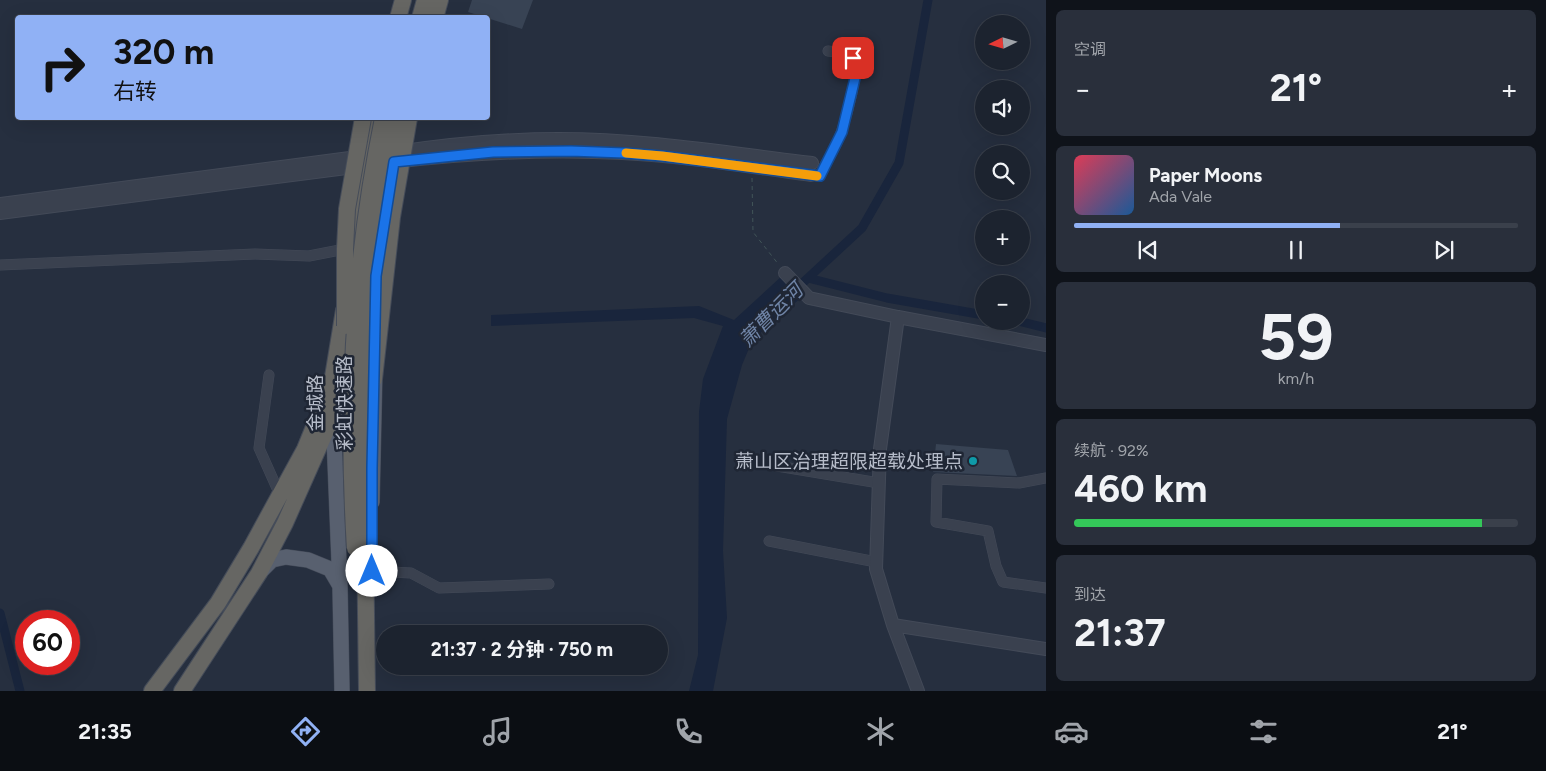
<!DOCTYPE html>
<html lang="zh">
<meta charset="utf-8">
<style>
:root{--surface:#1c232f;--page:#292f3b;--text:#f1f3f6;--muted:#a0a4aa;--line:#3a404b;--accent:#90b1f5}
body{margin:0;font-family:Figtree,"Noto Sans SC",sans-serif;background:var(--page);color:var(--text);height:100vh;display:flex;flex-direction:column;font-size:19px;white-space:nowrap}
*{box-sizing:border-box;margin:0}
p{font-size:16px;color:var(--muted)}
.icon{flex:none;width:28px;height:28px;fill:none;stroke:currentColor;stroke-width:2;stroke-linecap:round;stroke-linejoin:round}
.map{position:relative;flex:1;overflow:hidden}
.drawer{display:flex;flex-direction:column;gap:10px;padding:10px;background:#0f131a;width:500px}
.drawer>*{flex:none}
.top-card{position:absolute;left:15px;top:15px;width:475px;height:105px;border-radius:5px;box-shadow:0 5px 20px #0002,0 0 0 1px var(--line);background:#90b1f5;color:#111;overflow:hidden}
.needle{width:32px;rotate:265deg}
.controls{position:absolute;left:975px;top:15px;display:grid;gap:10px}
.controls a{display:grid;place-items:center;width:55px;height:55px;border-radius:50%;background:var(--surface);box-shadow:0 5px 20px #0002,0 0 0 1px var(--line);font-size:25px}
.speed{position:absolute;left:15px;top:610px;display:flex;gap:10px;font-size:25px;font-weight:700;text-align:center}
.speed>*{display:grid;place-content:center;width:65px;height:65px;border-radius:50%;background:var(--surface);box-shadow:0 5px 20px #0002,0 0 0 1px var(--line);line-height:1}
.speed .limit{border:8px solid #d22;background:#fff;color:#111}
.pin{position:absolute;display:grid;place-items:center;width:42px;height:42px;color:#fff;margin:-21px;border-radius:10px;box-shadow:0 2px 8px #0006}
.me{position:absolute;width:55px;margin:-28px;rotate:0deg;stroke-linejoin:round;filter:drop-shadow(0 0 4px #0008)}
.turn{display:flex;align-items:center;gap:18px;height:105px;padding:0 15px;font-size:22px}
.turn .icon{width:65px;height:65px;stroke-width:2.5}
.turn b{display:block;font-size:35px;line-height:42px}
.big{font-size:38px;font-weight:700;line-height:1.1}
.drawer .card{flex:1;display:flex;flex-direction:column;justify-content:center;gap:8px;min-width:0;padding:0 18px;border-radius:8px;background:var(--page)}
.drawer .dial{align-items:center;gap:0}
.dial b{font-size:65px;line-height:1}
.song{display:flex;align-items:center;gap:15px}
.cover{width:60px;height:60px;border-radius:8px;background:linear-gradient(135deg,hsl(350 70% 55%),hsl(210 70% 35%))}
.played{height:5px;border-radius:2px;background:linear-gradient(90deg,var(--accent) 60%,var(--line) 60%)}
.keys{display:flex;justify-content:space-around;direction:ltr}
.heat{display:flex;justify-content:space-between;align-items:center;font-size:28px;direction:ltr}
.charge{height:8px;border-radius:4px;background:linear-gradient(90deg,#34c759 92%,var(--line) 0)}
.trip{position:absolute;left:376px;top:625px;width:292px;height:50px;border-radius:25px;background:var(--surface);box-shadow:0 5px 20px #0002,0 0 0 1px var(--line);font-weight:700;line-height:50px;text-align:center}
.tabs{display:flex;height:80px;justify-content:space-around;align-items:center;background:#0b0e13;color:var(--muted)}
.tabs .icon{width:35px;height:35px}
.tabs .active{color:var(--accent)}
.tabs b{font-size:22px;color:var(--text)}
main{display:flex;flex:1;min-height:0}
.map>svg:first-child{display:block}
.water{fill:#19253c}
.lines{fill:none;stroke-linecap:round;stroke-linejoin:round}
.canal{stroke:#19253c;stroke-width:9}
.building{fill:#384354}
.minor-casing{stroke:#434a58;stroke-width:11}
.tertiary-casing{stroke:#434a58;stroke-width:14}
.primary-casing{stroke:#434a58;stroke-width:16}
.trunk-casing{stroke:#454c59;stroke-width:18}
.path{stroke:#415458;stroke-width:1;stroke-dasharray:4 4;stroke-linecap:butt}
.minor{stroke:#3a414f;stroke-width:10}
.tertiary{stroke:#3a414f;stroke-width:12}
.primary{stroke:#58606f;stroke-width:15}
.trunk{stroke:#666663;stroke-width:16}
.trunk-bridge-casing{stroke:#454c59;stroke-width:18;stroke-linecap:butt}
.trunk-bridge{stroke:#666663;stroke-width:16}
.route-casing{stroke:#114b97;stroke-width:12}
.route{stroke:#1a73e8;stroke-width:9}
.slow{stroke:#f59e0b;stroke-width:9}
.culture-dot{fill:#0f9aa8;stroke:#1f2634;stroke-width:2}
.labels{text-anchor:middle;stroke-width:5;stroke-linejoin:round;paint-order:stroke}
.street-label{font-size:19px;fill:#b6bcc9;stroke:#1f2634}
.poi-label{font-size:19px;fill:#b6bcc9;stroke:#1f2634;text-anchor:end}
.water-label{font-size:20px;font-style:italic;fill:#7085a7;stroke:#1f2634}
</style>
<main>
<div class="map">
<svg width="1046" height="691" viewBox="0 0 1046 691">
<rect width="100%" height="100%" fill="#262f3f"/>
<path class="water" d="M783,275l20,21 -46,40 -7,10 -8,19 -15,54 -4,132 4,67 -14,73h-24l9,-36 1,-243 4,-33 20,-53 -29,-8 -203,8v-11l208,-9 35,14z"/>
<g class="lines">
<path class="canal" d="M808,278l79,20 97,17
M795,290l67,-62 37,-65 29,-163
M1018,321l28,7
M0,613l20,78"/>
</g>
<path class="building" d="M472,0h61l-11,29 -54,-17z
M936,444l72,6 9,26 -84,-4z"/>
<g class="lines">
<defs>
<path id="minor" d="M811,175l8,1c8,-15 18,-30 23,-46 4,-12 19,-63 11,-72 -5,-6 -18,-6 -25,-7
M0,265l255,-11 54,2 36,-7
M269,375l-10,73 21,47
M777,466l102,17
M1046,478l-27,5 -82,-4 -1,43 52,9 8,35 7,16 43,6
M769,541l107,21
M372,571l39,2 28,15 110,-4"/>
<path id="tertiary" d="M397,152c53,-8 108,-13 162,-13 85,0 169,14 253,24
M394,162c76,-9 152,-13 228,-9 63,3 127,14 189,22
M0,204l365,-48
M0,213l362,-47
M785,273l24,25 89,19 148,28
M898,317l-18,132 -4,120 17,56 153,24
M893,625l25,66"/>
<path id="primary" d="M333,412l7,175 2,104
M372,502l3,-134
M260,572l12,-12 14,-3 22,3 22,9 10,17"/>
<path id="trunk" d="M398,18l5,-18
M420,18l5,-18
M435,18l5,-18
M352,248l9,-81 12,-49
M152,691l66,-88 33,-55 54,-99 27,-66 12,-73
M182,691l77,-118 26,-50 48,-108 18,-57"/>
</defs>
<use href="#minor" class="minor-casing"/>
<use href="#tertiary" class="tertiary-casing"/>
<use href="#primary" class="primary-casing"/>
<use href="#trunk" class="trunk-casing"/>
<path class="path" d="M752,178l1,54 26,33"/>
<use href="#minor" class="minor"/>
<use href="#tertiary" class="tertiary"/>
<use href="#primary" class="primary"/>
<use href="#trunk" class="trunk"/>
<defs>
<path id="trunk-bridge" d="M345,326v-77l2,-40 16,-91
M374,379l18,-162 17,-99
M355,548c-9,-143 -1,-289 28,-430
M367,691l-3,-233 1,-113 7,-85 11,-81 13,-61"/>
</defs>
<use href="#trunk-bridge" class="trunk-bridge-casing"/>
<use href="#trunk-bridge" class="trunk-bridge"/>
</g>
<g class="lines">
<defs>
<path id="route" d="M372,571v-103l4,-192 18,-114 99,-10 78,-1 53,2 38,3 158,20 22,-44 14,-58v-10l-3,-6"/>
</defs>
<use href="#route" class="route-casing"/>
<use href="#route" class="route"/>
<path class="slow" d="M626,153l36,3 155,20"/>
</g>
<circle class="culture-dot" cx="973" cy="461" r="5"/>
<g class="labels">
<g class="street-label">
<text transform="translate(315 403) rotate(-90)" y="7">金城路</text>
<text transform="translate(344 403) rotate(-90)" y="7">彩虹快速路</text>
</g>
<g class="poi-label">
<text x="963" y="468">萧山区治理超限超载处理点</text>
</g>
<g class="water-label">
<text transform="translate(771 315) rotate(-45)" y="7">萧曹运河</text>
</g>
</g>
</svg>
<div class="controls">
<a><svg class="needle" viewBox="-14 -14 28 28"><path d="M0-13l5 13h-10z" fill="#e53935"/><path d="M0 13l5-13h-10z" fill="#a0a4aa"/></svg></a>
<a><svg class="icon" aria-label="sound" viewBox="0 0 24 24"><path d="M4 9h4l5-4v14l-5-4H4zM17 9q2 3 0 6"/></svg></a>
<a><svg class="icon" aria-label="search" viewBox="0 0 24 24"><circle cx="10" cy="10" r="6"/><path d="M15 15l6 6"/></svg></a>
<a>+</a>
<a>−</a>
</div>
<div class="speed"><div class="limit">60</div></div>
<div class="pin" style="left:853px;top:58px;background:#d93025"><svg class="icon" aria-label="arrive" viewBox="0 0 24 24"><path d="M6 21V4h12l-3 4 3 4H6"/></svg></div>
<svg class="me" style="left:372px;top:571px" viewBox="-20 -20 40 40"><circle r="19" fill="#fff"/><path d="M0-13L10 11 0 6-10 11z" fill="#1a73e8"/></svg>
<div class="trip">21:37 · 2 分钟 · 750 m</div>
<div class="top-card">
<div class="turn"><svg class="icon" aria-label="right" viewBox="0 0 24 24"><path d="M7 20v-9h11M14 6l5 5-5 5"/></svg><div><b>320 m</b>右转</div></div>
</div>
</div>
<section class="drawer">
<div class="card"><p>空调</p>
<div class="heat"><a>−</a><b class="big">21°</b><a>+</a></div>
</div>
<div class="card">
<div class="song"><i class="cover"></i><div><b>Paper Moons</b><p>Ada Vale</p></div></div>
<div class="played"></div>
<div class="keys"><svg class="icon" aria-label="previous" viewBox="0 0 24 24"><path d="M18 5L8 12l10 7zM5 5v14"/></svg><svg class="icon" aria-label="pause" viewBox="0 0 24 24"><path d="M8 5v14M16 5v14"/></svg><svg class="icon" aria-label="next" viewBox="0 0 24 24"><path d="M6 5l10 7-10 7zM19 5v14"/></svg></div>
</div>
<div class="card dial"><b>59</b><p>km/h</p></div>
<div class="card"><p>续航 · 92%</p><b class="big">460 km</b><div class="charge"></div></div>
<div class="card"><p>到达</p><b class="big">21:37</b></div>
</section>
</main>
<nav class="tabs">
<b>21:35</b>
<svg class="icon active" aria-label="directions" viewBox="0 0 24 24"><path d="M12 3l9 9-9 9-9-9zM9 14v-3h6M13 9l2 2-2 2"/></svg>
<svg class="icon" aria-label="music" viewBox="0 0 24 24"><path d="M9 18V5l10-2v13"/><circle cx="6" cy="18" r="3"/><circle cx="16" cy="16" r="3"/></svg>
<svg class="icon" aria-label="phone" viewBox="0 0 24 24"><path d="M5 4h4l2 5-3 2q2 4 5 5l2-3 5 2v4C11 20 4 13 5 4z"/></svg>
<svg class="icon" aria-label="climate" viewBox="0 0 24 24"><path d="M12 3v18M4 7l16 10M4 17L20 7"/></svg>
<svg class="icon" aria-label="car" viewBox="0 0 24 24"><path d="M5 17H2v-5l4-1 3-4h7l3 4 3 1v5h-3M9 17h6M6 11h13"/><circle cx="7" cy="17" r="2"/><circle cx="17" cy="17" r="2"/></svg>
<svg class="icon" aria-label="filters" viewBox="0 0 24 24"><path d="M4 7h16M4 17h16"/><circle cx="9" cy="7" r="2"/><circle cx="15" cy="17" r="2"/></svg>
<b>21°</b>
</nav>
